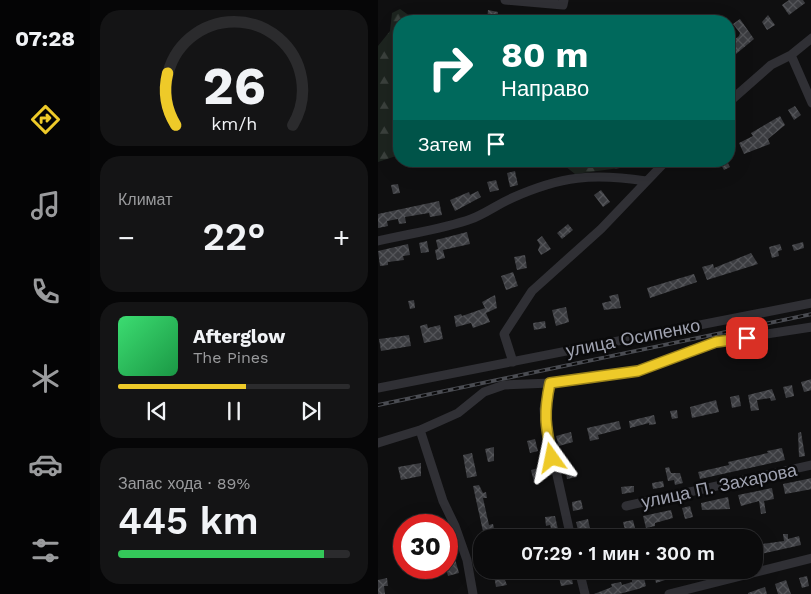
<!DOCTYPE html>
<html lang="ru">
<meta charset="utf-8">
<style>
:root{--surface:#0b0b0c;--page:#141415;--text:#f1f3f6;--muted:#9a9b9d;--line:#2b2b2d;--accent:#eeca29}
body{margin:0;font-family:"Work Sans",sans-serif;background:var(--page);color:var(--text);height:100vh;display:flex;flex-direction:column;font-size:19px;white-space:nowrap}
*{box-sizing:border-box;margin:0}
p{font-size:16px;color:var(--muted)}
.icon{flex:none;width:28px;height:28px;fill:none;stroke:currentColor;stroke-width:2;stroke-linecap:round;stroke-linejoin:round}
.map{position:relative;flex:1;overflow:hidden}
.details{display:flex;flex-direction:column;gap:10px;padding:10px;background:#060607;width:288px}
.details>*{flex:none}
.top-card{position:absolute;left:15px;top:15px;width:342px;height:152px;border-radius:20px;box-shadow:0 5px 20px #0002,0 0 0 1px var(--line);background:#00695c;color:#fff;overflow:hidden}
.speed{position:absolute;left:15px;top:514px;display:flex;gap:10px;font-size:25px;font-weight:700;text-align:center}
.speed>*{display:grid;place-content:center;width:65px;height:65px;border-radius:50%;background:var(--surface);box-shadow:0 5px 20px #0002,0 0 0 1px var(--line);line-height:1}
.speed .limit{border:8px solid #d22;background:#fff;color:#111}
.pin{position:absolute;display:grid;place-items:center;width:42px;height:42px;color:#fff;margin:-21px;border-radius:10px;box-shadow:0 2px 8px #0006}
.me{position:absolute;width:55px;margin:-28px;rotate:348deg;stroke-linejoin:round;filter:drop-shadow(0 0 4px #0008)}
.turn{display:flex;align-items:center;gap:18px;height:105px;padding:0 25px;font-size:22px}
.turn .icon{width:65px;height:65px;stroke-width:2.5}
.turn b{display:block;font-size:35px;line-height:42px}
.then{display:flex;align-items:center;height:48px;padding:0 25px;background:#0003;gap:10px;font-size:19px}
.big{font-size:38px;font-weight:600;line-height:1.1}
.details .tile{flex:1;display:flex;flex-direction:column;justify-content:center;gap:8px;min-width:0;padding:0 18px;border-radius:20px;background:var(--page)}
.details .dial{align-items:center;gap:0}
.dial svg{height:130px;overflow:visible;fill:none;stroke:var(--line);stroke-width:7;stroke-linecap:round;text-anchor:middle}
.dial text{fill:var(--text);stroke:none}
.song{display:flex;align-items:center;gap:15px}
.cover{width:60px;height:60px;border-radius:8px;background:linear-gradient(135deg,hsl(140 70% 55%),hsl(140 70% 35%))}
.played{height:5px;border-radius:2px;background:linear-gradient(90deg,var(--accent) 55%,var(--line) 55%)}
.keys{display:flex;justify-content:space-around;direction:ltr}
.heat{display:flex;justify-content:space-between;align-items:center;font-size:28px;direction:ltr}
.charge{height:8px;border-radius:4px;background:linear-gradient(90deg,#34c759 89%,var(--line) 0)}
.trip{position:absolute;left:95px;top:529px;width:290px;height:50px;border-radius:20px;background:var(--surface);box-shadow:0 5px 20px #0002,0 0 0 1px var(--line);font-weight:600;line-height:50px;text-align:center}
main{display:flex;flex:1;min-height:0}
.tabs{display:flex;flex-direction:column;width:90px;justify-content:space-around;align-items:center;background:#040405;color:var(--muted)}
.tabs .icon{width:35px;height:35px}
.tabs .current{color:var(--accent)}
.tabs b{font-size:22px;color:var(--text)}
.map>svg:first-child{display:block}
.forest{fill:url(#forest-firs)}
.building{fill:url(#building-cross-hatch)}
.lines{fill:none;stroke-linecap:round;stroke-linejoin:round}
.minor{stroke:#303035;stroke-width:9}
.rail-casing{stroke:#4a4c52;stroke-width:4}
.rail{stroke:#0a0a0b;stroke-width:2;stroke-dasharray:5.5;stroke-linecap:butt}
.route-casing{stroke:#9b831b;stroke-width:12}
.route{stroke:#eeca29;stroke-width:9}
.labels{text-anchor:middle;stroke-width:5;stroke-linejoin:round;paint-order:stroke}
.street-label{font-size:18px;fill:#a0a3b1;stroke:#0a0a0b}
</style>
<main>
<nav class="tabs">
<b>07:28</b>
<svg class="icon current" aria-label="directions" viewBox="0 0 24 24"><path d="M12 3l9 9-9 9-9-9zM9 14v-3h6M13 9l2 2-2 2"/></svg>
<svg class="icon" aria-label="music" viewBox="0 0 24 24"><path d="M9 18V5l10-2v13"/><circle cx="6" cy="18" r="3"/><circle cx="16" cy="16" r="3"/></svg>
<svg class="icon" aria-label="phone" viewBox="0 0 24 24"><path d="M5 4h4l2 5-3 2q2 4 5 5l2-3 5 2v4C11 20 4 13 5 4z"/></svg>
<svg class="icon" aria-label="climate" viewBox="0 0 24 24"><path d="M12 3v18M4 7l16 10M4 17L20 7"/></svg>
<svg class="icon" aria-label="car" viewBox="0 0 24 24"><path d="M5 17H2v-5l4-1 3-4h7l3 4 3 1v5h-3M9 17h6M6 11h13"/><circle cx="7" cy="17" r="2"/><circle cx="17" cy="17" r="2"/></svg>
<svg class="icon" aria-label="filters" viewBox="0 0 24 24"><path d="M4 7h16M4 17h16"/><circle cx="9" cy="7" r="2"/><circle cx="15" cy="17" r="2"/></svg>
</nav>
<section class="details">
<div class="tile dial"><svg viewBox="0 0 100 80">
<path d="M14 69A42 42 0 1 1 86 69"/>
<path d="M14 69A42 42 0 0 1 9 37" stroke="#eeca29"/>
<text x="50" y="56" font-size="32" font-weight="700">26</text>
<text x="50" y="72" font-size="11">km/h</text>
</svg></div>
<div class="tile"><p>Климат</p>
<div class="heat"><a>−</a><b class="big">22°</b><a>+</a></div>
</div>
<div class="tile">
<div class="song"><i class="cover"></i><div><b>Afterglow</b><p>The Pines</p></div></div>
<div class="played"></div>
<div class="keys"><svg class="icon" aria-label="previous" viewBox="0 0 24 24"><path d="M18 5L8 12l10 7zM5 5v14"/></svg><svg class="icon" aria-label="pause" viewBox="0 0 24 24"><path d="M8 5v14M16 5v14"/></svg><svg class="icon" aria-label="next" viewBox="0 0 24 24"><path d="M6 5l10 7-10 7zM19 5v14"/></svg></div>
</div>
<div class="tile"><p>Запас хода · 89%</p><b class="big">445 km</b><div class="charge"></div></div>
</section>
<div class="map">
<svg width="434" height="594" viewBox="0 0 434 594">
<defs>
<pattern id="forest-firs" width="22" height="20" patternUnits="userSpaceOnUse" patternTransform="scale(1.25)"><rect width="22" height="20" fill="#1d241f"/><path d="M5 1l3.5 6h-7zM16 11l3.5 6h-7z" fill="#3b413d"/></pattern>
<pattern id="building-cross-hatch" width="8" height="8" patternUnits="userSpaceOnUse" patternTransform="scale(1.25)"><rect width="8" height="8" fill="#3b3c40"/><path d="M0 0l8 8M0 8l8-8" fill="none" stroke="#545559"/></pattern>
</defs>
<rect width="100%" height="100%" fill="#0f0f10"/>
<path class="forest" d="M22,9l17,12h-18v134l-21,7v-116l12,-15 2,-18z
M185,161h59l5,6 -52,7 -10,-8z"/>
<path class="building" d="M411,0h14l2,3 -16,12 -7,-10z
M110,10l10,2 -1,9h-10z
M133,14l9,1 -1,6h-9z
M390,15l7,10 -8,5 -5,-8z
M362,19l14,20 -18,15 -7,-10 10,-8 1,-3 -7,-9z
M417,106l6,9 -7,5 -6,-10z
M402,116l5,9 -17,14 2,5 -26,10 -5,-11 14,-7 -2,-3z
M341,161h8l3,6 -6,3z
M137,171l3,14 -8,2 -3,-14z
M118,180l3,10 -9,2 -3,-10z
M20,184l2,9 -7,1 -2,-9z
M223,190l9,12 -7,5 -9,-12z
M100,191l3,6 -26,14 -5,-11 19,-8 1,3z
M61,201l3,14 -12,2 -1,-4 -24,4 1,6 -7,1 -1,-5 -11,2 1,5 -10,2v-14z
M190,224l5,6 -11,9 -5,-6z
M89,232l3,12 -27,6 2,8 -8,2 -2,-10 3,-1 -2,-9z
M164,236l9,13 -10,6 -3,-5 2,-5 -3,-5z
M49,241l2,11 -8,1 -2,-10z
M425,242l1,6 -10,3 -2,-6z
M30,244l2,11 -7,1 1,4 -16,2v3l-8,1 -2,-15z
M402,244l2,6 -4,1 1,5 -7,2 -3,-11z
M373,253l7,11 -51,16 -5,-13 11,-3 1,4z
M147,255l2,13 -10,2 -3,-13z
M135,272l5,14 -12,4 -5,-14z
M316,274l3,8 -47,16 -3,-10z
M240,294l3,14 -17,2 -2,-7 9,-2 -2,-5z
M117,295l2,13 -11,5 4,9 -17,6 -2,-5 -15,4 -2,-11 7,-2 1,2 23,-8 -3,-6z
M36,300l1,8 -5,1 -2,-8z
M188,307l3,15 -13,4 -4,-16z
M167,321l1,7 -12,2 -1,-7z
M49,324l1,4 12,-3 3,14 -19,4 -4,-17z
M31,335l2,11 -30,5 -2,-12z
M434,379v11l-8,2 -3,-10z
M414,385l2,11 -8,2 -3,-11z
M394,389l4,11 -5,1 -1,-3 -13,2 2,10 -8,1 -3,-16z
M361,395l2,11 -9,2 -2,-11z
M338,400l3,12 -27,6 -2,-11z
M299,410l1,8 -6,1 -2,-8z
M276,415l2,9 -7,1v-2l-19,5 -1,-7z
M241,421l2,8 -23,6 1,4 -9,2 -3,-13z
M193,432l2,10 -14,4 -3,-10z
M423,432l4,24 -6,1 -1,-24z
M157,439l3,12 -8,2 -3,-12z
M116,447v14l-6,1 -3,-13z
M404,448l3,12 -85,19 -2,-7 31,-7 -1,-3 40,-9 -1,-2z
M94,453l5,23 -10,2 -4,-23z
M43,463v13l-20,4 -3,-13z
M164,467l2,9 -3,1 1,3 -8,2 -3,-12z
M291,467l2,6h9l3,10 -8,2 -1,-5 -6,1 -3,-13z
M198,470l1,7 -10,2 -1,-7z
M434,478v11l-27,5 -2,-10z
M285,481l1,6 -11,2 -1,-6z
M101,485l4,8 3,-1 1,6h-4l6,27 4,-1 2,10 -11,2 -11,-50z
M252,486h4v6l-12,2 -1,-7z
M394,488l2,11 -10,2 2,12 -5,1 -2,-13 -18,5 -3,-11z
M350,497l2,12 -28,1 -1,-7z
M203,500l2,9 -10,2 -1,-9z
M312,506l3,11 -8,2 -3,-11z
M293,510l2,8 -18,5v3l-9,2 -3,-12z
M177,516l5,22h-6l-4,-13 -4,1 -1,-9z
M210,519l4,19h-12l-4,-16z
M255,520l3,12 -10,2 -3,-12z
M405,534h5v5l11,-3 2,9 -44,10 -2,-10 29,-4z
M74,548l7,25 -11,3 -2,-8 1,-18z
M115,570h8l6,15 -11,2z
M297,570h20v2l-18,6z
M284,572l3,8 -9,3 -2,-9z
M193,574l2,10 -12,2 -2,-9z
M265,574l3,12 -8,3 -19,5h-25l18,-7 -1,-3 10,-2 1,3 10,-3v-3l4,-1 -1,-2z
M429,576l2,10 -7,2 -3,-10z
M9,578l1,8h-4l1,8h-7v-14z
M408,580l5,14h-13l-3,-10z
M387,587l2,7h-19v-1z"/>
<g class="lines">
<path class="minor" d="M127,0l58,5 1,-5
M413,55l21,48
M351,102l42,-37 20,-10 21,-17
M0,241c29,-7 66,-12 93,-22 14,-5 27,-15 41,-21 49,-22 81,-25 134,-17
M135,362l-9,-28 28,-43 69,-62 65,-68
M172,383l-6,26 1,12 26,117
M0,388l434,-85
M42,430l23,71 12,25 12,34 6,34
M0,443l42,-13 38,-17 26,-21 20,-7 46,-2 88,-12 78,-29 96,-15
M248,506l186,-41
M201,570l6,24
M291,594l143,-36"/>
<defs>
<path id="rail" d="M0,405l434,-91"/>
</defs>
<use href="#rail" class="rail-casing"/>
<use href="#rail" class="rail"/>
</g>
<g class="lines">
<defs>
<path id="route" d="M174,458c-6,-31 -9,-43 -2,-75l88,-12 78,-29 31,-4"/>
</defs>
<use href="#route" class="route-casing"/>
<use href="#route" class="route"/>
</g>
<g class="labels">
<g class="street-label">
<text transform="translate(255 338) rotate(-11)" y="6">улица Осипенко</text>
<text transform="translate(341 486) rotate(-12)" y="6">улица П. Захарова</text>
</g>
</g>
</svg>
<div class="speed"><div class="limit">30</div></div>
<div class="pin" style="left:369px;top:338px;background:#d93025"><svg class="icon" aria-label="arrive" viewBox="0 0 24 24"><path d="M6 21V4h12l-3 4 3 4H6"/></svg></div>
<svg class="me" style="left:174px;top:458px" viewBox="-20 -20 40 40"><path d="M0-17L14 15 0 8-14 15z" fill="#eeca29" stroke="#fff" stroke-width="4"/></svg>
<div class="trip">07:29 · 1 мин · 300 m</div>
<div class="top-card">
<div class="turn"><svg class="icon" aria-label="right" viewBox="0 0 24 24"><path d="M7 20v-9h11M14 6l5 5-5 5"/></svg><div><b>80 m</b>Направо</div></div>
<div class="then">Затем<svg class="icon" aria-label="arrive" viewBox="0 0 24 24"><path d="M6 21V4h12l-3 4 3 4H6"/></svg></div>
</div>
</div>
</main>
